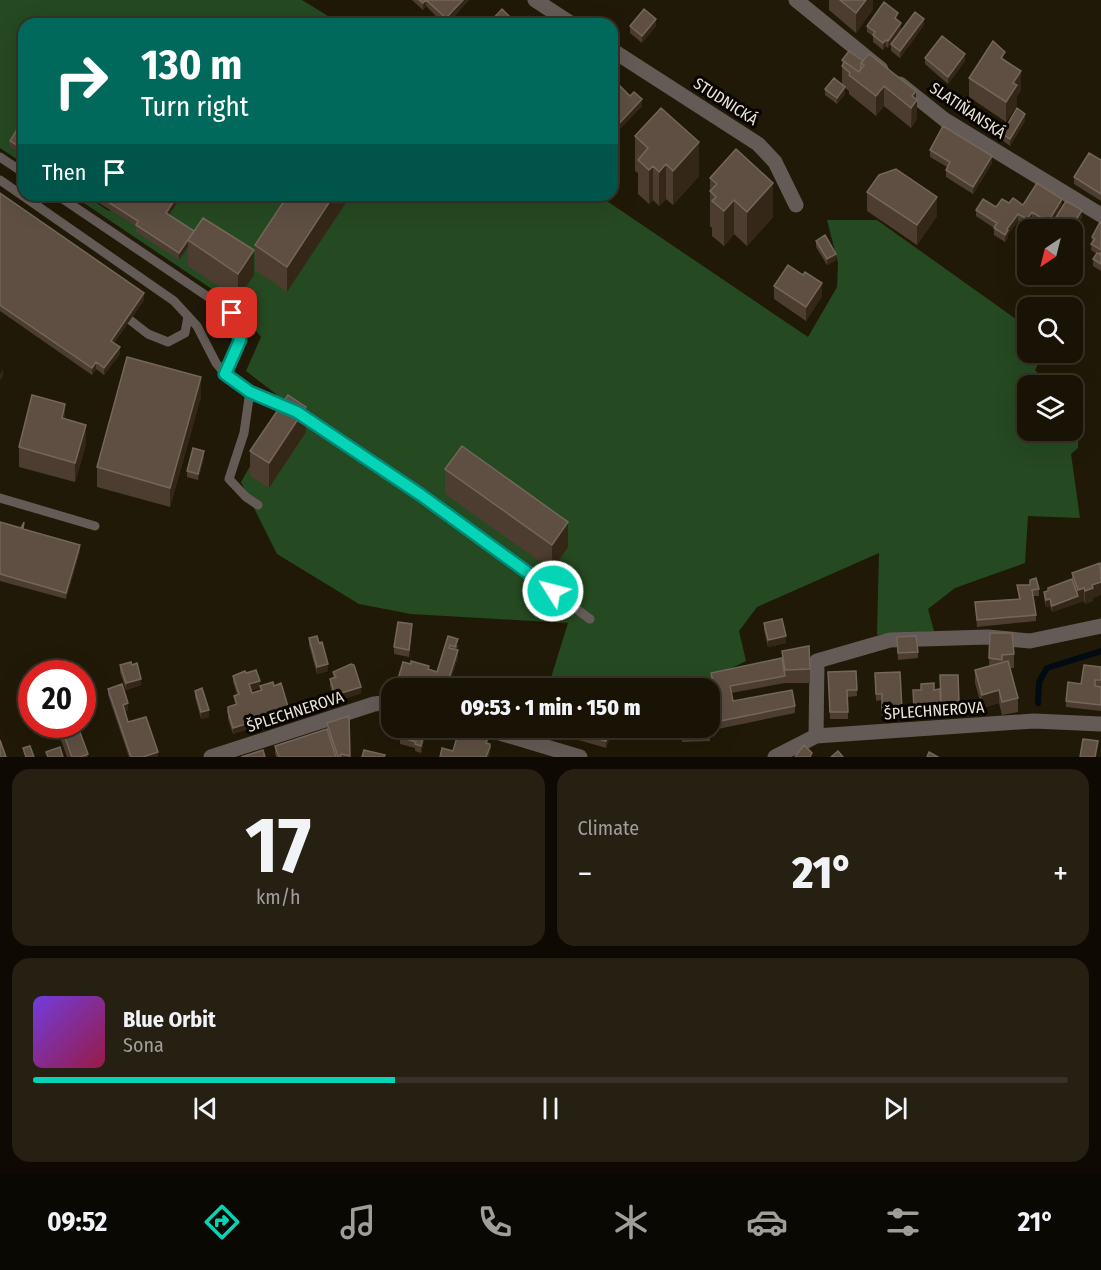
<!DOCTYPE html>
<meta charset="utf-8">
<style>
:root{--surface:#191305;--page:#262013;--text:#f1f3f6;--muted:#9f9e9a;--line:#373227;--accent:#05d5b6}
body{margin:0;font-family:"Fira Sans Condensed",sans-serif;background:var(--page);color:var(--text);height:100vh;display:flex;flex-direction:column;font-size:22px;white-space:nowrap}
*{box-sizing:border-box;margin:0}
p{font-size:20px;color:var(--muted)}
.icon{flex:none;width:33px;height:33px;fill:none;stroke:currentColor;stroke-width:2;stroke-linecap:round;stroke-linejoin:round}
.map{position:relative;height:757px;overflow:hidden}
.drawer{display:flex;flex-direction:column;gap:12px;padding:12px;background:#0e0a03;flex:1}
.drawer>*{flex:none}
.banner{position:absolute;left:18px;top:18px;width:600px;height:183px;border-radius:18px;box-shadow:0 6px 24px #0002,0 0 0 2px var(--line);background:#00695c;color:#fff;overflow:hidden}
.needle{width:39px;rotate:215deg}
.tools{position:absolute;left:1017px;top:219px;display:grid;gap:12px}
.tools a{display:grid;place-items:center;width:66px;height:66px;border-radius:12px;background:var(--surface);box-shadow:0 6px 24px #0002,0 0 0 2px var(--line);font-size:30px}
.speed{position:absolute;left:18px;top:660px;display:flex;gap:12px;font-size:30px;font-weight:700;text-align:center}
.speed>*{display:grid;place-content:center;width:78px;height:78px;border-radius:50%;background:var(--surface);box-shadow:0 6px 24px #0002,0 0 0 2px var(--line);line-height:1}
.speed .limit{border:9px solid #d22;background:#fff;color:#111}
.pin{position:absolute;display:grid;place-items:center;width:51px;height:51px;color:#fff;margin:-26px;border-radius:12px;box-shadow:0 3px 9px #0006}
.me{position:absolute;width:66px;margin:-33px;rotate:306deg;stroke-linejoin:round;filter:drop-shadow(0 0 4px #0008)}
.turn{display:flex;align-items:center;gap:21px;height:126px;padding:0 24px;font-size:27px}
.turn .icon{width:78px;height:78px;stroke-width:2.5}
.turn b{display:block;font-size:42px;line-height:51px}
.then{display:flex;align-items:center;height:57px;padding:0 24px;background:#0003;gap:12px;font-size:22px}
.big{font-size:45px;font-weight:800;line-height:1.1}
.drawer .widget{flex:1;display:flex;flex-direction:column;justify-content:center;gap:9px;min-width:0;padding:0 21px;border-radius:18px;background:var(--page)}
.drawer .dial{align-items:center;gap:0}
.dial b{font-size:78px;line-height:1}
.song{display:flex;align-items:center;gap:18px}
.cover{width:72px;height:72px;border-radius:9px;background:linear-gradient(135deg,hsl(260 70% 55%),hsl(340 70% 35%))}
.played{height:6px;border-radius:3px;background:linear-gradient(90deg,var(--accent) 35%,var(--line) 35%)}
.keys{display:flex;justify-content:space-around;direction:ltr}
.heat{display:flex;justify-content:space-between;align-items:center;font-size:33px;direction:ltr}
.drawer .tiles{flex:1;display:grid;gap:12px;grid-template-columns:1fr 1fr}
.widget:last-child{grid-column:span 2}
.trip{position:absolute;left:381px;top:678px;width:339px;height:60px;border-radius:18px;background:var(--surface);box-shadow:0 6px 24px #0002,0 0 0 2px var(--line);font-weight:800;line-height:60px;text-align:center}
.tab-bar{display:flex;height:96px;justify-content:space-around;align-items:center;background:#0a0802;color:var(--muted)}
.tab-bar .icon{width:42px;height:42px}
.tab-bar .active{color:var(--accent)}
.tab-bar b{font-size:27px;color:var(--text)}
.map>svg:first-child{display:block}
.green{fill:#254921}
.lines{fill:none;stroke-linecap:round;stroke-linejoin:round}
.stream{stroke:#020b11;stroke-width:6}
.lane{stroke:#655b56;stroke-width:9}
.street{stroke:#655b56;stroke-width:15}
.wall{fill:#4d3d30}
.shaded-wall{fill:#342718}
.building{fill:#5e4f42;stroke:#74665a;stroke-width:1.5}
.route-casing{stroke:#038a76;stroke-width:15}
.route{stroke:#05d5b6;stroke-width:10}
.labels{text-anchor:middle;stroke-width:6;stroke-linejoin:round;paint-order:stroke}
.street-label{font-size:16px;fill:#eae4d9;stroke:#080501}
</style>
<div class="map">
<svg width="1101" height="757" viewBox="0 0 1101 757">
<rect width="100%" height="100%" fill="#211907"/>
<path class="green" d="M0,0h302l39,24h-317v104l-13,19 13,9v8l-24,-16z
M72,195h12l25,16 1,-1 56,10 -1,-25h433l210,142 29,-50 1,-24 -11,-43h50l150,107 1,25 16,1 -9,17 13,15 -20,1v44h44l1,-14 6,8 -1,24 -7,6 9,64 -52,-2 -3,47 -70,25 -27,21 6,22 -57,4 2,-82 -122,54 -18,24 7,30 -35,17 -43,10h-106l-13,-4 19,-61 -157,-9 -52,-10 -82,-50 -36,-72 37,-65 -2,-23 -30,-23 15,-34 -27,-33z"/>
<g class="lines">
<path class="stream" d="M1038,703l1,-21 8,-14 54,-17"/>
<path class="lane" d="M0,157l24,16
M0,180l174,121 23,25 19,37 9,11 25,17 -6,42 -15,46 17,18 12,8
M57,195l175,118 8,27 -15,34
M130,320l18,14 20,8 17,-9 3,-17
M250,391l47,21 124,83 169,124
M0,498l95,28"/>
<path class="street" d="M535,0l37,24
M796,0l85,69
M612,50l146,94 17,18 21,43
M900,84l45,36 156,95
M483,728l97,29
M816,736l1,-75 73,-21 98,-3 42,4 71,-15
M211,757l163,-53 18,-2
M775,757l41,-21 218,-15 67,3"/>
</g>
<path class="wall" d="M412,0h57l-22,24h-3l-18,-18 -3,4z
M829,0h44v9l-17,24 -27,-23z
M898,20l3,10 -13,18 -2,-2 -3,4 -10,-8v-6l-6,-4v-6z
M924,25l-24,33 -9,-7v-7z
M630,26h26l-14,17 -12,-10z
M925,58l40,3 -17,23 -23,-20z
M842,60l21,1 53,38 1,20 -6,9 -27,-22 -8,10 -27,-22v-3l-4,-3v6l-8,10 -12,-9v-6l17,-4z
M1005,60l16,30 -4,6v9l-11,17 -37,-25v-19z
M612,78l18,18 12,10 -27,28 -3,-3z
M24,121v35l-14,-9v-6z
M1025,121l-15,25 -8,-6v-6z
M635,136l64,40 -26,29 -7,-6 -7,7 -6,-6 -4,4 -11,-10v-21l-3,-2z
M930,150l62,13 -19,31 -27,-17v-7l1,-3 -17,-10z
M1101,160v41l-27,-17v-7z
M710,178l63,39 -26,29 -13,-12 -10,12 -12,-10v-8l-2,-2z
M867,192l70,24 -20,29 -50,-34z
M0,193l144,107 -30,43 6,11 -16,21 -8,-6 -4,6 -92,-64z
M86,195h89l2,8 -8,12 85,60 -16,24 -50,-33v-19l-9,13 -43,-28v-6z
M288,195h63l-64,97 -32,-22v-25z
M1062,199l-14,30 -16,-10 -5,7 -9,-5 -10,13v3l-3,5 -11,-7v-7l-18,-12v-6l20,-3 13,-4 14,2z
M1082,217l-10,15v-2l-19,-1v-7z
M1101,222v49l-8,-5v-7l4,-5 -6,-4 1,-13z
M816,241l20,19 -9,5 -11,-18z
M803,275l19,21 -16,25 -32,-22v-13z
M201,397l-31,110 -73,-20v-20z
M65,419l21,25 -11,38 -56,-15v-20z
M306,432l-37,56 -19,-12v-25z
M204,458l-6,22 -11,-3v-6z
M445,469l123,78 -16,23 -107,-76z
M0,522l23,7 57,22 -14,48 -66,-18z
M1072,573l21,25v3l-8,3 -1,-3 -32,11 -2,-6 -4,1 -2,-9v-6l28,-13z
M1017,585l22,4v7h-6l3,19v6l-59,6 -2,-25 44,-3z
M764,623l22,20 -18,4 -4,-17z
M412,631l-3,26 -15,-3v-7z
M990,633l24,21v14h-4l8,30v14l-16,3 -3,-12 -17,5 -7,-25v-13l14,-4z
M448,636l10,10 -2,4 2,7 -10,31h-43l-7,-2v-7l31,-10 8,3z
M309,638l10,5 9,28 -11,3 -8,-29z
M897,644l21,8v6l-20,2z
M809,646l1,37h-25l-54,10 2,8 62,5v7l-82,17 -3,-9v-19l5,-1 -4,-21v-7l71,-15v-7z
M120,665h12l9,20 -15,5 -6,-18z
M1101,667v44l-35,-4v-6l15,-17z
M856,671l1,25 -9,1v22h-18l-2,-47z
M333,672l28,21 -26,9 -5,-16v-7l3,-1z
M246,673l14,15 -9,2 1,3 8,-3v-4h14l15,30 -56,18 -5,-15v-7l7,-7 -1,-9 3,-2 -4,-12v-6z
M875,673l27,37v6l-20,1v-17l-6,1z
M940,675l19,26v14l-45,1 -1,-26 27,-1z
M108,689l20,21 -3,1 3,11 30,35h-29l-21,-62z
M195,691l14,26 -8,2 -6,-22z
M349,716l1,41h-74l-1,-4v-7l52,-17v-6z
M57,724h20l11,33h-21l-10,-28z
M710,725v16l-28,1 -1,-14h29z
M397,728h30l-6,25 -6,-2v-3l-15,-4v-6l-4,-1z
M537,728h76v2l-7,18z"/>
<path class="shaded-wall" d="M426,0v6l-3,4v-7z
M463,0h6l-23,24v-6z
M866,0h7v9l-17,24v-20z
M656,19v7l-14,17v-7z
M924,19v6l-24,33v-7z
M901,23v7l-13,18v-7z
M886,40v6l-3,4v-7z
M965,54v7l-17,23v-7z
M1021,71v19l-4,6v9l-11,17v-20l7,-19z
M884,86v20l-8,10v-20z
M845,87v7l-8,10v-6z
M916,91v11l1,-2v19l-6,9 1,-32z
M642,99v7l-27,28v-6z
M1025,114v7l-15,25v-7z
M699,142v34l-26,29v-34z
M992,156v7l-19,31v-7z
M666,164v35l-7,7v-34z
M653,166v34l-4,4v-34z
M773,183v34l-26,29v-34z
M334,195h17l-64,97v-25z
M177,196v7l-11,17v-7z
M937,197v19l-20,29v-20z
M1062,199v6l-14,24v-7z
M734,200v34l-10,12v-35z
M1082,210v7l-10,15v-2h-2z
M1032,212v7l-5,7v-7z
M1018,214v7l-10,13v3l-3,5v-7l2,-6z
M188,240v7l-9,13v-7z
M254,250v25l-16,24v-25z
M836,254v6l-9,5v-6z
M822,283v13l-16,25v-14z
M144,293v7l-33,47v-6z
M120,347v7l-16,21v-7z
M96,362v7l-4,6v-7z
M3,369v7l-3,5v-7z
M201,377v20l-31,110v-19z
M65,404v20l-3,-6z
M306,407v25l-37,56v-25z
M86,425v19l-11,38v-19z
M204,451v7l-6,22v-6z
M568,522v25l-16,23v-25z
M80,545v6l-14,48v-6z
M1101,582v13l-8,3v3l-8,3v-13l7,-6z
M1084,588v13l-32,11v-6l26,-10v-6z
M1050,599v7l-4,1v-7z
M786,636v7l-18,4v-7z
M458,650v7l-10,31h-2z
M328,664v7l-11,3v-7z
M141,679v6l-15,5v-7z
M260,681v7l-11,3v-7z
M361,687v6l-26,9v-7z
M999,690v13l-17,5v-13z
M128,703v7l-5,2v-7z
M720,709v19l-7,2v-20z
M209,710v7l-8,2v-7z
M289,710v6l-56,18v-6z
M425,728h2l-6,25v-7z
M611,728h2v2l-7,18v-7z
M490,747v7l-1,3h-3z
M158,752v5h-15z"/>
<path class="building" d="M419,0h7l-3,3z
M426,0h37l-17,18z
M840,0h26l-10,13z
M884,2l14,11 -3,5 6,5 -13,18 -2,-1 -3,3 -10,-8 2,-3 -8,-6z
M502,9l12,12 4,-4 7,7h-37z
M644,9l12,10 -14,17 -12,-10z
M915,12l9,7 -24,32 -9,-7z
M942,36l23,18 -17,23 -23,-19z
M993,41l12,11 -4,6 20,13 -8,12 4,2 -11,17 -37,-24z
M849,51l14,10 -2,2v6l-2,3 -17,-12z
M869,54l47,37 -4,5 5,4 -6,8 -27,-22 -8,10 -27,-21 1,-2 -8,-7 3,-4 14,10 5,-7 -3,-2z
M612,78l18,18 4,-4 8,7 -27,29 -3,-3z
M834,78l11,9 -8,11 -12,-9z
M661,108l38,34 -26,29 -7,-7 -7,8 -6,-6 -4,4 -11,-10 10,-12 -13,-12z
M1017,108l8,6 -15,25 -8,-5z
M23,120l1,1v28l-14,-8z
M943,126l49,30 -19,31 -27,-17 4,-8 -20,-12z
M736,149l37,34 -26,29 -13,-12 -10,11 -12,-10 4,-4 -6,-6 7,-7 -7,-6z
M1089,153l12,7v34l-27,-17z
M896,169l41,28 -20,28 -50,-33 12,-17z
M1037,183l25,16 -14,23 -16,-10 -5,7 -9,-5 -11,15 1,1 -3,5 -11,-7 3,-5 -21,-13 7,-11 13,8 6,-8 7,4 4,-5 10,7z
M0,193l144,100 -33,48 9,6 -16,21 -8,-6 -4,6 -92,-63z
M97,195h78l2,1 -11,17 28,18 -15,22 -43,-28 2,-4z
M288,195h46l-47,72 -32,-22z
M1066,201l16,9 -12,20h-6l-11,-8z
M203,218l51,32 -16,24 -50,-34z
M1100,222h1v28l-10,-6 4,-5 -3,-2z
M825,235l11,19 -9,5 -11,-18z
M1101,252v12l-8,-5 4,-6 3,1z
M788,265l15,10 2,-3 17,11 -16,24 -32,-21z
M127,357l74,20 -31,111 -73,-21z
M32,395l33,9 -3,14 24,7 -11,38 -56,-16z
M288,395l18,12 -37,56 -19,-12z
M462,446l106,76 -16,23 -107,-76z
M193,448l11,3 -6,23 -11,-3z
M0,522l21,6 3,-6 -1,7 57,16 -14,48 -66,-19z
M1100,563l1,19 -9,3 1,3 -8,3 -1,-3 -6,2 -6,-17z
M1036,578l3,11 -7,1 4,25 -59,5 -2,-18 45,-3 -3,-14h13v-5z
M1072,579l6,17 -26,10 -2,-7 -4,1 -2,-8 4,-1v-3z
M782,619l4,17 -18,4 -4,-17z
M398,622l14,2 -3,26 -15,-3z
M990,633h22l2,21 -12,1v5l-13,-2z
M317,636l2,7 3,-1 6,22 -11,3 -8,-29z
M448,636l10,3 -3,8 -5,-2 -1,3 9,2 -12,38h-19l-29,-9 5,-17 8,2v-3l18,5 -1,3 9,3z
M916,636l2,16 -20,1 -1,-16z
M809,646l1,23 -25,1 -3,-19z
M782,658l3,18 -55,10 3,15 59,-11 3,16 -75,15v-12l-1,-8h-2l-6,-28z
M1008,661l10,37 -16,4 -3,-12 -17,5 -7,-25z
M131,662l1,3 5,-2 4,16 -15,4 -6,-18z
M351,664l3,1 7,22 -26,8 -5,-16 6,-2 -3,-5z
M1084,665l17,2v13h-6v6l6,1v18l-35,-4 2,-19 13,2z
M256,670l4,11 -11,3 3,9 10,-3 -2,-4 13,-4 1,4 7,-3 8,27 -56,18 -5,-16v-5l9,-3 -3,-8 5,-2 -6,-18 12,-5 1,2z
M856,671l1,19h-10l1,22h-18l-2,-40z
M900,672l2,38 -20,1v-17h-6l-1,-21z
M940,675h18l1,26 -18,1z
M934,683v7l6,-1 1,19 -27,1 -1,-19h8v-6z
M122,684l6,19 -5,2 5,17 18,-5 12,35 -15,5h-12l-23,-68z
M202,688l7,22 -8,2 -6,-21z
M719,701l1,8 -7,1 -3,-8z
M349,716l1,40 -9,-2 -1,3h-2l-11,-34z
M60,724h17l11,30 -8,3h-8z
M397,728h28l-4,18 -6,-2 1,-2 -16,-5 2,-5 -6,-1z
M559,728h52l-5,13z
M682,728h26l-26,1z
M327,729l9,28h-57l-4,-11z
M459,730l29,8 -2,5 4,1v3l-4,10h-46l2,-9 11,3z
M1083,739l15,2 -3,16h-15z
M0,740l6,17h-6z
M804,745l8,8 -2,4h-15z
M30,746l4,11h-8l-3,-9z
M60,747l3,10h-15l-2,-5z
M263,750l2,7h-24z
M364,750l21,5 -1,2h-22z
M838,751l5,6h-12z
M929,752l9,5h-11z"/>
<g class="lines">
<defs>
<path id="route" d="M232,313l8,27 -15,34 25,18 47,20 124,83 132,96"/>
</defs>
<use href="#route" class="route-casing"/>
<use href="#route" class="route"/>
</g>
<g class="labels">
<g class="street-label">
<text transform="translate(726 101) rotate(33)" y="6">STUDNICKÁ</text>
<text transform="translate(968 110) rotate(34)" y="6">SLATIŇANSKÁ</text>
<text transform="translate(934 710) rotate(-4)" y="6">ŠPLECHNEROVA</text>
<text transform="translate(295 711) rotate(-18)" y="6">ŠPLECHNEROVA</text>
</g>
</g>
</svg>
<div class="tools">
<a><svg class="needle" viewBox="-14 -14 28 28"><path d="M0-13l5 13h-10z" fill="#e53935"/><path d="M0 13l5-13h-10z" fill="#9f9e9a"/></svg></a>
<a><svg class="icon" aria-label="search" viewBox="0 0 24 24"><circle cx="10" cy="10" r="6"/><path d="M15 15l6 6"/></svg></a>
<a><svg class="icon" aria-label="layers" viewBox="0 0 24 24"><path d="M12 4l9 5-9 5-9-5zM3 14l9 5 9-5"/></svg></a>
</div>
<div class="speed"><div class="limit">20</div></div>
<div class="pin" style="left:232px;top:313px;background:#d93025"><svg class="icon" aria-label="arrive" viewBox="0 0 24 24"><path d="M6 21V4h12l-3 4 3 4H6"/></svg></div>
<svg class="me" style="left:553px;top:591px" viewBox="-20 -20 40 40"><circle r="17" fill="#05d5b6" stroke="#fff" stroke-width="3"/><path d="M0-11L8 9 0 5-8 9z" fill="#fff"/></svg>
<div class="trip">09:53 · 1 min · 150 m</div>
<div class="banner">
<div class="turn"><svg class="icon" aria-label="right" viewBox="0 0 24 24"><path d="M7 20v-9h11M14 6l5 5-5 5"/></svg><div><b>130 m</b>Turn right</div></div>
<div class="then">Then<svg class="icon" aria-label="arrive" viewBox="0 0 24 24"><path d="M6 21V4h12l-3 4 3 4H6"/></svg></div>
</div>
</div>
<section class="drawer">
<div class="tiles">
<div class="widget dial"><b>17</b><p>km/h</p></div>
<div class="widget"><p>Climate</p>
<div class="heat"><a>−</a><b class="big">21°</b><a>+</a></div>
</div>
<div class="widget">
<div class="song"><i class="cover"></i><div><b>Blue Orbit</b><p>Sona</p></div></div>
<div class="played"></div>
<div class="keys"><svg class="icon" aria-label="previous" viewBox="0 0 24 24"><path d="M18 5L8 12l10 7zM5 5v14"/></svg><svg class="icon" aria-label="pause" viewBox="0 0 24 24"><path d="M8 5v14M16 5v14"/></svg><svg class="icon" aria-label="next" viewBox="0 0 24 24"><path d="M6 5l10 7-10 7zM19 5v14"/></svg></div>
</div>
</div>
</section>
<nav class="tab-bar">
<b>09:52</b>
<svg class="icon active" aria-label="directions" viewBox="0 0 24 24"><path d="M12 3l9 9-9 9-9-9zM9 14v-3h6M13 9l2 2-2 2"/></svg>
<svg class="icon" aria-label="music" viewBox="0 0 24 24"><path d="M9 18V5l10-2v13"/><circle cx="6" cy="18" r="3"/><circle cx="16" cy="16" r="3"/></svg>
<svg class="icon" aria-label="phone" viewBox="0 0 24 24"><path d="M5 4h4l2 5-3 2q2 4 5 5l2-3 5 2v4C11 20 4 13 5 4z"/></svg>
<svg class="icon" aria-label="climate" viewBox="0 0 24 24"><path d="M12 3v18M4 7l16 10M4 17L20 7"/></svg>
<svg class="icon" aria-label="car" viewBox="0 0 24 24"><path d="M5 17H2v-5l4-1 3-4h7l3 4 3 1v5h-3M9 17h6M6 11h13"/><circle cx="7" cy="17" r="2"/><circle cx="17" cy="17" r="2"/></svg>
<svg class="icon" aria-label="filters" viewBox="0 0 24 24"><path d="M4 7h16M4 17h16"/><circle cx="9" cy="7" r="2"/><circle cx="15" cy="17" r="2"/></svg>
<b>21°</b>
</nav>
